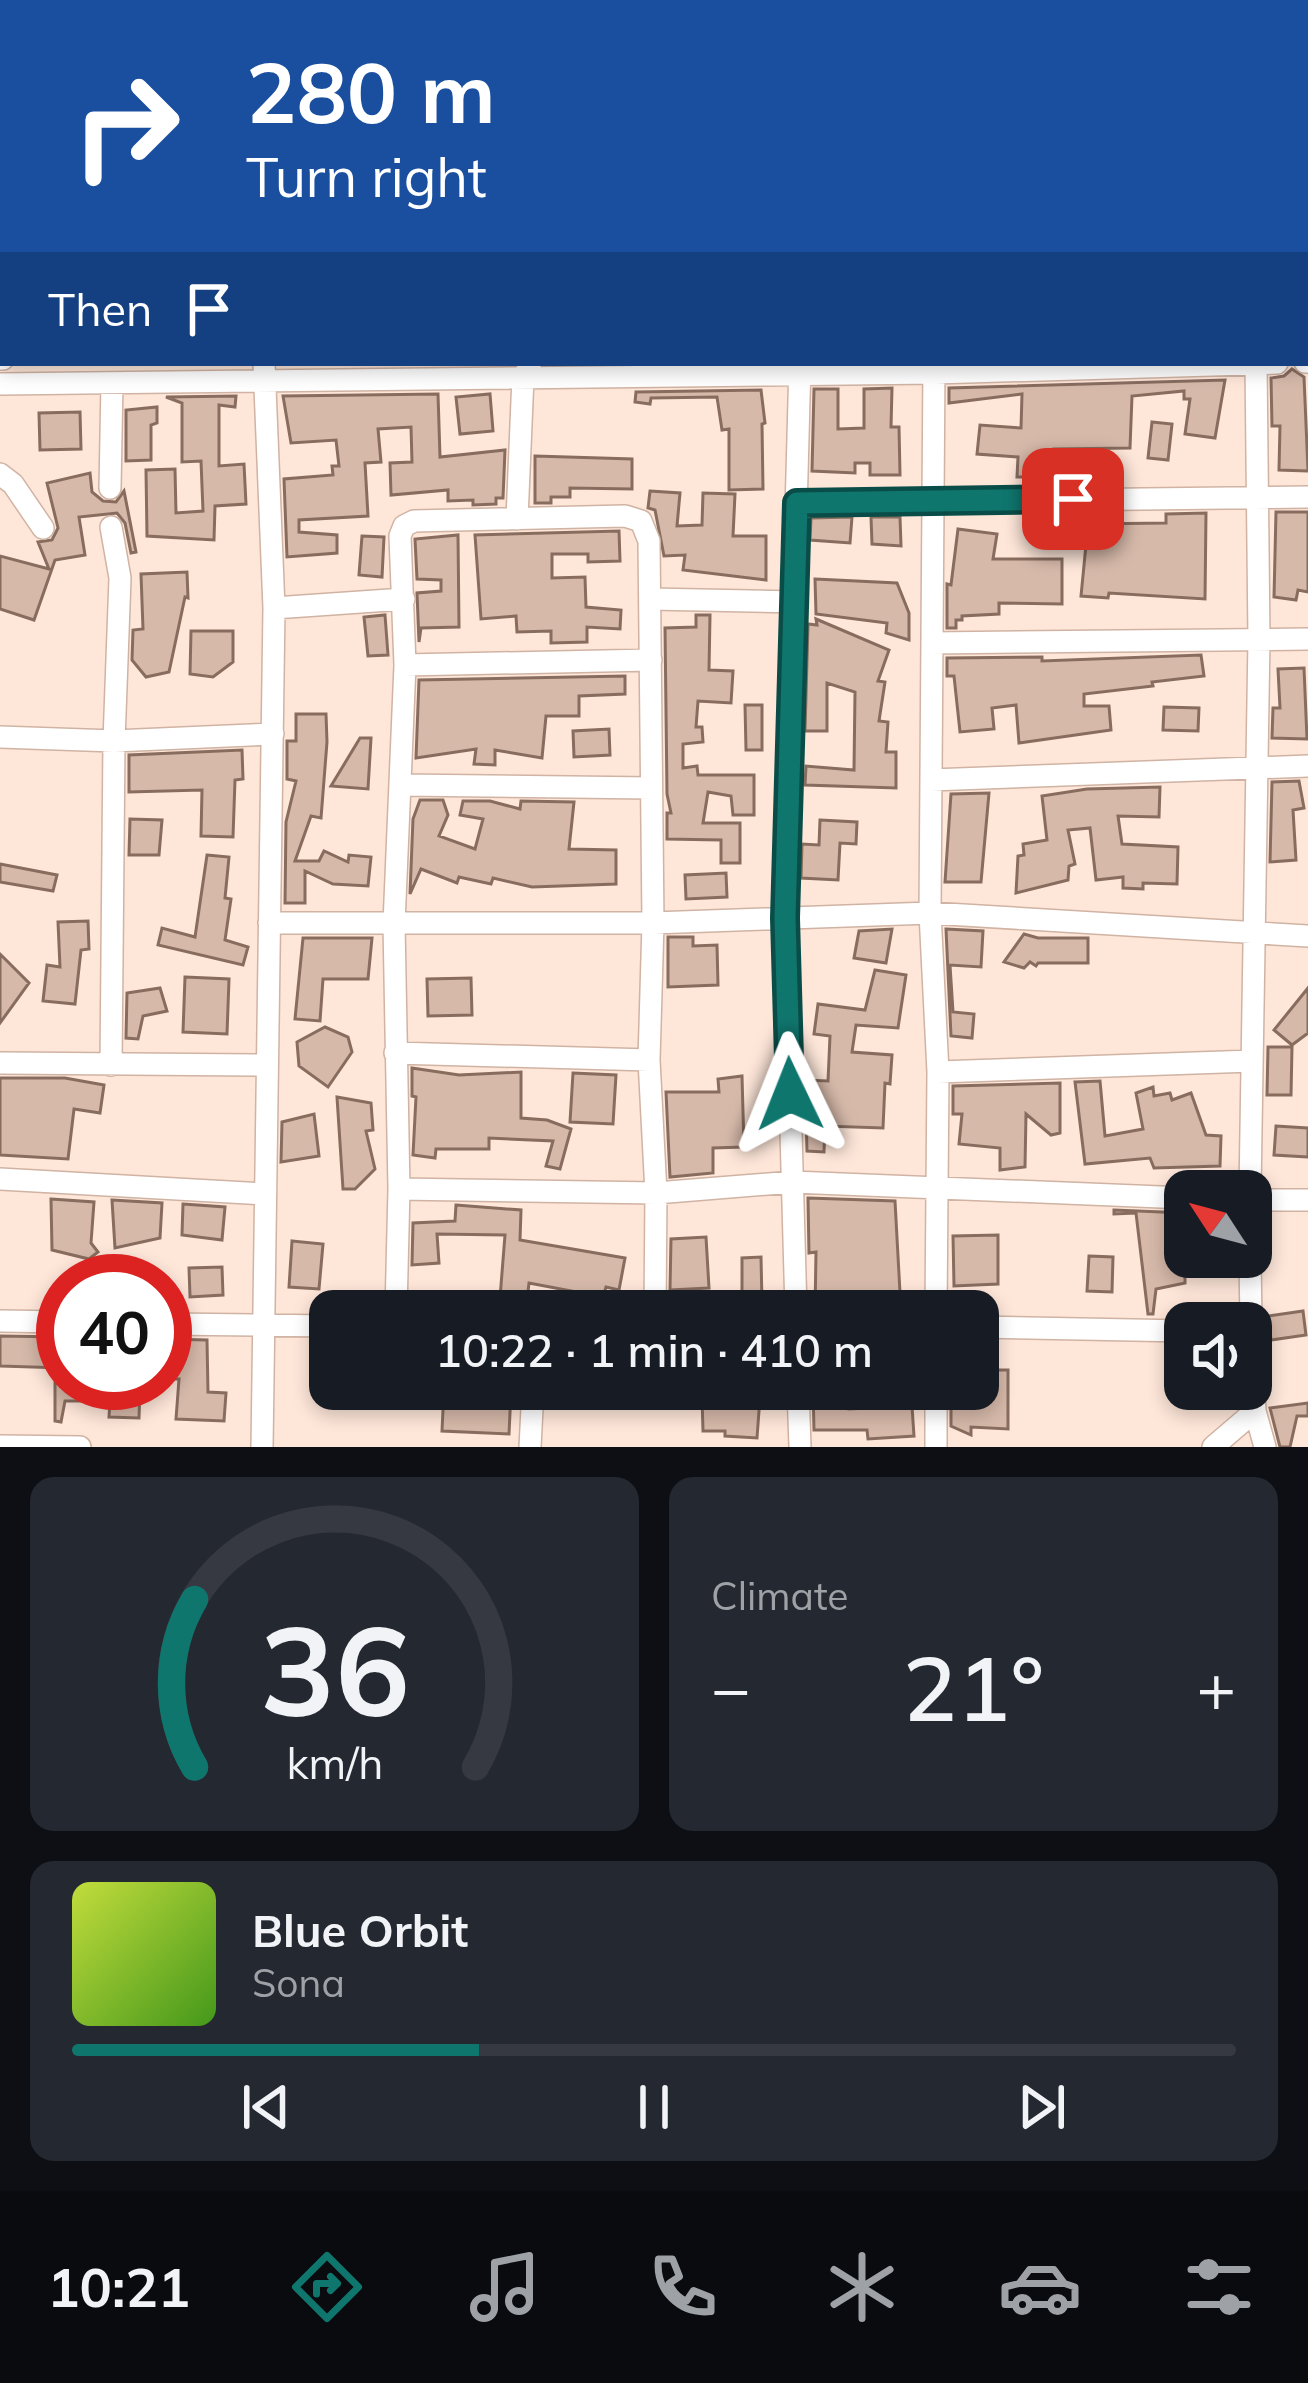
<!DOCTYPE html>
<meta charset="utf-8">
<style>
:root{--surface:#171b24;--page:#242831;--text:#f1f3f6;--muted:#9ea1a6;--line:#363941;--accent:#0f766e}
body{margin:0;font-family:Mulish,sans-serif;background:var(--page);color:var(--text);height:100vh;display:flex;flex-direction:column;font-size:45px;white-space:nowrap}
*{box-sizing:border-box;margin:0}
p{font-size:39px;color:var(--muted)}
.icon{flex:none;width:66px;height:66px;fill:none;stroke:currentColor;stroke-width:2;stroke-linecap:round;stroke-linejoin:round}
.map{position:relative;height:1447px;overflow:hidden}
.side{display:flex;flex-direction:column;gap:30px;padding:30px;background:#0d0f14;flex:1}
.side>*{flex:none}
.guide{position:absolute;left:0px;top:0px;width:1308px;height:366px;box-shadow:0 6px 18px #0003;background:#1a4fa0;color:#fff;overflow:hidden}
.needle{width:78px;rotate:306deg}
.controls{position:absolute;left:1164px;top:1170px;display:grid;gap:24px}
.controls a{display:grid;place-items:center;width:108px;height:108px;border-radius:24px;background:var(--surface);box-shadow:0 6px 18px #0003;font-size:60px}
.speed{position:absolute;left:36px;top:1254px;display:flex;gap:24px;font-size:60px;font-weight:700;text-align:center}
.speed>*{display:grid;place-content:center;width:156px;height:156px;border-radius:50%;background:var(--surface);box-shadow:0 6px 18px #0003;line-height:1}
.speed .limit{border:18px solid #d22;background:#fff;color:#111}
.pin{position:absolute;display:grid;place-items:center;width:102px;height:102px;color:#fff;margin:-51px;border-radius:24px;box-shadow:0 6px 18px #0006}
.me{position:absolute;width:132px;margin:-66px;rotate:358deg;stroke-linejoin:round;filter:drop-shadow(0 0 9px #0008)}
.turn{display:flex;align-items:center;gap:42px;height:252px;padding:0 48px;font-size:54px}
.turn .icon{width:156px;height:156px;stroke-width:2.5}
.turn b{display:block;font-size:84px;line-height:102px}
.then{display:flex;align-items:center;height:114px;padding:0 48px;background:#0003;gap:24px;font-size:45px}
.big{font-size:90px;font-weight:600;line-height:1.1}
.side .tile{flex:1;display:flex;flex-direction:column;justify-content:center;gap:18px;min-width:0;padding:0 42px;border-radius:24px;background:var(--page)}
.side .dial{align-items:center;gap:0}
.dial svg{height:312px;overflow:visible;fill:none;stroke:var(--line);stroke-width:7;stroke-linecap:round;text-anchor:middle}
.dial text{fill:var(--text);stroke:none}
.song{display:flex;align-items:center;gap:36px}
.cover{width:144px;height:144px;border-radius:18px;background:linear-gradient(135deg,hsl(70 70% 55%),hsl(100 70% 35%))}
.played{height:12px;border-radius:6px;background:linear-gradient(90deg,var(--accent) 35%,var(--line) 35%)}
.keys{display:flex;justify-content:space-around;direction:ltr}
.heat{display:flex;justify-content:space-between;align-items:center;font-size:66px;direction:ltr}
.side .tiles{flex:1;display:grid;gap:30px;grid-template-columns:1fr 1fr}
.tile:last-child{grid-column:span 2}
.trip{position:absolute;left:309px;top:1290px;width:690px;height:120px;border-radius:24px;background:var(--surface);box-shadow:0 6px 18px #0003;font-weight:600;line-height:120px;text-align:center}
.menu{display:flex;height:192px;justify-content:space-around;align-items:center;background:#090b0e;color:var(--muted)}
.menu .icon{width:84px;height:84px}
.menu .on{color:var(--accent)}
.menu b{font-size:54px;color:var(--text)}
.map>svg:first-child{display:block}
.building{fill:#d6b9a9;stroke:#886d5f;stroke-width:3}
.lines{fill:none;stroke-linecap:round;stroke-linejoin:round}
.minor-casing{stroke:#d0b3a3;stroke-width:24}
.minor{stroke:#fff;stroke-width:21}
.route-casing{stroke:#0a4d48;stroke-width:30}
.route{stroke:#0f766e;stroke-width:21}
</style>
<div class="map">
<svg width="1308" height="1447" viewBox="0 0 1308 1447">
<rect width="100%" height="100%" fill="#fee6d9"/>
<path class="building" d="M1292,369l12,8 4,94 -29,-1 1,-44h-8l-1,-48 13,-2z
M1225,380l-10,58 -30,-4 5,-35h-6v-8l-52,5 -2,52 -76,1v28h-37l1,-20 -41,-3 3,-29 41,3 1,-34 -73,9v-15z
M892,388l-1,39h8l1,48h-30v-12h-15v10l-43,-2 2,-82h24v40l26,-1v-39z
M761,390l4,33 -3,1 1,65 -34,1v-61l-7,1 -5,-33 -66,1 -1,6 -15,-2 1,-10z
M438,394l2,63 65,-7 -2,48h-7v6l-23,1v-5l-25,1v-11l-57,5 -1,-32 22,-1 -1,-35 -33,2 3,33 -16,1 3,53 -69,4v12l38,3v18l-50,4 -3,-78 49,-4 -1,-9h7l-3,-26 -45,3 -8,-47z
M490,394l3,37 -33,3 -4,-37z
M236,396l-1,11 -16,-2v61l25,-2 2,40 -31,2 -1,34 -67,-4 -1,-66 29,-1 1,44 27,-2 -2,-50 -19,1v-59l-16,-6z
M157,407v16l-6,2v35l-25,1v-51z
M80,412l1,37 -41,1 -1,-37z
M1152,422l20,2 -4,36 -20,-2z
M535,456l97,3v30l-62,-1v9h-19v6h-16z
M90,473l2,19 11,9 13,1 8,-11 12,61 -5,1 -6,-30 -8,-10 -38,4 6,38 -30,5 -21,60 -34,-11v-53l49,13 -11,-27 14,-2 6,-12 -11,-45z
M650,491l30,2 -3,33 25,-1 1,-32 32,1 -2,42h33v44l-83,-10 2,-15 -21,1 -9,-46 -7,-2z
M1276,512h32v80l-10,-2 -2,10 -22,-3z
M1206,513l-1,86 -96,-6 -1,5 -27,-2 7,-72 78,-1v-9z
M852,517l-2,26 -40,-3 1,-22z
M871,517h29l1,29 -29,-2z
M958,529l39,5 -4,25h69v45l-63,-1v11l-37,2v4h-6v8h-9v-44l4,1z
M619,531l1,30 -32,1v-8h-36v24l33,-1 1,30 35,3 -1,19 -33,-2v15l-36,1v-12l-34,1 -1,-16 -35,3 -6,-84z
M458,535l1,92 -38,1 -2,14 -2,-49 24,-2v-11l-24,-1 -2,-40z
M362,536l22,1 -2,40 -23,-2z
M187,572l1,26 -3,-1 -16,75 -23,5 -14,-17 1,-30 10,-1 -2,-55z
M815,579l82,4 12,30v27l-23,-7 1,-10 -71,-9z
M385,615l3,40 -20,1 -4,-39z
M696,615h14l-1,55 24,1 -2,32 -33,-2 -2,26h6l1,15 -20,2v24l14,-2 1,9h56v40h-21l-2,-19 -23,-4 -5,31h37v40h-19v-23l-54,-1v-26h4l-4,-19 -2,-166 31,-1z
M816,619l73,31 -11,31 7,1 -6,39 9,1 -2,30h10v36l-91,-3 1,-19 48,4 1,-78 -28,-9v48h-22l3,-107 9,1z
M191,631h42v31l-20,15 -23,-3z
M1201,655l3,21 -52,6 1,4 -69,8v12h25l2,24 -92,13 -3,-38 -24,3 2,21 -34,3 -6,-56h-7v-18l95,-1v4z
M1304,668l3,71 -35,-1 1,-30h7l-2,-39z
M625,676v18l-46,2v20h-33l-4,42 -47,-8v15l-21,-1 2,-15 -60,9 3,-78z
M745,705h17v45h-16z
M1164,707l35,1 -1,23 -35,-1z
M296,714h30l1,28 -6,76 -10,-2 -16,45h24l5,-10 24,11 1,-7 22,2 -3,29 -35,-2 -28,-13v32h-20l1,-81 10,-41 -9,-2v-38h9z
M609,729l1,26 -36,2 -1,-26z
M360,738h11l-3,51 -37,-3z
M242,750l1,29 -8,1 -2,57 -32,-1 1,-46 -73,2v-37z
M1299,781l5,27 -11,2 3,50 -26,2 2,-80z
M1160,787l-1,30 -41,-1 4,28 56,3 -1,37 -34,-1v6l-20,-1v-11l-27,3 -6,-52 -22,2 7,34 -6,2 -1,14 -52,13 2,-37 6,-1 -1,-11 24,-4 -5,-44 45,-7z
M989,793l-8,89h-36l6,-88z
M420,800h23l5,15 -9,21 36,13 8,-30 -23,-4 3,-14h27l30,8 1,-8 53,1 -5,47 47,1v34l-84,3 -39,-9 -2,6 -32,-7 -2,6 -36,-14 -11,25 3,-75z
M130,819l32,1 -3,35h-30z
M820,820l37,2 -1,22 -16,-1 -2,37 -37,-2 1,-34 17,1z
M207,855l22,2 -4,41 6,1 -6,41 23,7 -5,18 -85,-20 4,-17 33,9z
M0,864l57,11 -4,16 -53,-9z
M726,873l1,24 -41,2 -1,-24z
M88,921l1,28 -8,1 -6,54 -32,-3 4,-36 13,2 -2,-45z
M892,929l-6,34 -32,-5 5,-27z
M946,929l37,2 -2,36 -31,-2 3,47 21,2 -2,24 -21,-2z
M1024,934l14,4h50v25h-50l-2,3 -6,-4 -6,6 -20,-6z
M668,937h25v9l24,-1 1,40 -50,2z
M303,938h69l-4,41h-45l-3,42 -25,-2z
M0,954l29,29 -29,40z
M875,970l31,5 -8,53 -42,-3 -4,27 40,3 -2,29 -5,-1 -2,45 -58,-2 -1,26 -17,-1 -2,-71 23,1 2,-45 -16,-2 4,-30 47,6z
M185,977l44,2 -2,55 -44,-2z
M471,978l1,37 -44,1 -1,-37z
M160,988l7,23 -24,5 -5,23 -12,-1 1,-45z
M1308,988v45l-16,12 -18,-15z
M325,1027l23,10 4,15 -24,35 -29,-21 -2,-24z
M1268,1047h24l-1,48h-24z
M412,1068l47,7 62,-3v46l26,2 24,9 -11,40 -14,-3 7,-25 -64,-3v11h-53l-1,9 -22,-3 3,-58 -4,-1z
M573,1073l43,2 -3,49 -43,-2z
M742,1076l2,71 -31,1v25l-43,4 -4,-85h53l-1,-13z
M0,1078h65l39,7 -4,28 -26,-4 -6,50 -68,-4z
M1100,1081l5,55 38,-7 -7,-36 17,-6 1,9 16,-3 2,7 19,-7 15,42 15,1 -1,30 -66,2 -4,-10 -65,6 -10,-82z
M1060,1083v50l-9,2 -25,-21 -1,53 -25,3v-22l-41,-4 3,-30h-9v-28z
M337,1097l34,6 2,27 -7,1 9,38 -20,20h-12z
M314,1114l5,42 -38,6 1,-40z
M1276,1126l32,2v29l-34,-2z
M808,1198l87,3 6,110h-86l1,-59 -7,1z
M51,1199l43,3 -3,41 7,9 -9,7 -37,-9z
M112,1200l50,3 -2,35 -45,10z
M183,1204l42,3 -3,33 -40,-5z
M456,1205l65,5 -1,30 105,18 -6,32 -13,-3 -3,10 -74,-14 -2,17 -27,-2 5,-63 -68,-1 2,29 -27,2 1,-42 42,-2z
M1114,1210l71,3v70l-29,6 -3,25h-5l-12,-101 -22,1z
M998,1235v49l-44,2 -1,-50z
M706,1237l3,51 -39,2 1,-51z
M292,1241l31,3 -4,45 -30,-2z
M1089,1256l24,1 -1,35 -25,-1z
M761,1257l1,45h-20v-44z
M222,1267l1,28 -33,2 -1,-29z
M1303,1311l3,24 -35,5 -3,-24z
M0,1336l63,1v31l-63,-2z
M165,1339l42,1 1,52 18,1 -2,28 -48,-2 3,-40h-14z
M993,1370h15v59l-37,-2v8l-20,-9v-22l31,1v-6h11z
M55,1383l85,5 -1,30 -30,-1 1,-16h-45l-4,21 -6,-1z
M444,1389l67,2 -2,43 -67,-3z
M813,1389h36v20l63,-3 2,30 -46,3 -1,-9h-53z
M702,1397h58l-3,41 -32,-2v-5h-22z
M1308,1403v13h-11l-7,31h-10l-10,-39z"/>
<g class="lines">
<defs>
<path id="minor" d="M111,0v3
M523,0v3
M762,0v3
M1028,0v3
M63,3l1,-3
M0,20l3,1
M1305,21l3,-1
M0,59h3
M1305,113h3
M1305,178l3,-1
M0,233h3
M1305,342h3
M0,359h3
M1305,362h3
M934,364l-4,549 8,159 -2,239
M0,384l935,-11 342,-10
M0,474l13,10 30,44
M110,488l2,-105
M797,503l511,-6
M517,519l6,-142 7,-11
M111,527l9,51 -6,163 -3,324
M650,599l145,3
M274,608l130,-9
M932,643l376,-4
M405,665l246,-5
M0,737l114,4 159,-7
M931,780l377,-14
M402,785l249,3
M269,923h384l277,-10 378,23
M395,1053l254,7
M0,1063l266,2
M938,1072l314,-11
M0,1179l263,15
M399,1189l257,4 137,-11 392,16
M1250,1191l9,-552 -3,-275
M1251,1200h57
M1250,1257l1,66
M396,1311l3,-122 -5,-265 11,-259 -5,-129 4,-10 10,-5 211,-5 16,5 8,20 4,382 -4,137 7,133 -1,118
M796,1311l-11,-393 15,-555
M0,1321l63,1
M165,1324l165,2
M978,1327l207,4
M1251,1335l4,76 10,36
M798,1389l2,58
M936,1389v58
M0,1446l80,1
M262,1447l12,-839 -10,-245
M530,1447l3,-58
M1213,1447l42,-36"/>
</defs>
<use href="#minor" class="minor-casing"/>
<use href="#minor" class="minor"/>
</g>
<g class="lines">
<defs>
<path id="route" d="M790,1094l-5,-176 12,-415 276,-4"/>
</defs>
<use href="#route" class="route-casing"/>
<use href="#route" class="route"/>
</g>
</svg>
<div class="controls">
<a><svg class="needle" viewBox="-14 -14 28 28"><path d="M0-13l5 13h-10z" fill="#e53935"/><path d="M0 13l5-13h-10z" fill="#9ea1a6"/></svg></a>
<a><svg class="icon" aria-label="sound" viewBox="0 0 24 24"><path d="M4 9h4l5-4v14l-5-4H4zM17 9q2 3 0 6"/></svg></a>
</div>
<div class="speed"><div class="limit">40</div></div>
<div class="pin" style="left:1073px;top:499px;background:#d93025"><svg class="icon" aria-label="arrive" viewBox="0 0 24 24"><path d="M6 21V4h12l-3 4 3 4H6"/></svg></div>
<svg class="me" style="left:790px;top:1094px" viewBox="-20 -20 40 40"><path d="M0-17L14 15 0 8-14 15z" fill="#0f766e" stroke="#fff" stroke-width="4"/></svg>
<div class="trip">10:22 · 1 min · 410 m</div>
<div class="guide">
<div class="turn"><svg class="icon" aria-label="right" viewBox="0 0 24 24"><path d="M7 20v-9h11M14 6l5 5-5 5"/></svg><div><b>280 m</b>Turn right</div></div>
<div class="then">Then<svg class="icon" aria-label="arrive" viewBox="0 0 24 24"><path d="M6 21V4h12l-3 4 3 4H6"/></svg></div>
</div>
</div>
<section class="side">
<div class="tiles">
<div class="tile dial"><svg viewBox="0 0 100 80">
<path d="M14 69A42 42 0 1 1 86 69"/>
<path d="M14 69A42 42 0 0 1 14 26" stroke="#0f766e"/>
<text x="50" y="56" font-size="32" font-weight="700">36</text>
<text x="50" y="72" font-size="11">km/h</text>
</svg></div>
<div class="tile"><p>Climate</p>
<div class="heat"><a>−</a><b class="big">21°</b><a>+</a></div>
</div>
<div class="tile">
<div class="song"><i class="cover"></i><div><b>Blue Orbit</b><p>Sona</p></div></div>
<div class="played"></div>
<div class="keys"><svg class="icon" aria-label="previous" viewBox="0 0 24 24"><path d="M18 5L8 12l10 7zM5 5v14"/></svg><svg class="icon" aria-label="pause" viewBox="0 0 24 24"><path d="M8 5v14M16 5v14"/></svg><svg class="icon" aria-label="next" viewBox="0 0 24 24"><path d="M6 5l10 7-10 7zM19 5v14"/></svg></div>
</div>
</div>
</section>
<nav class="menu">
<b>10:21</b>
<svg class="icon on" aria-label="directions" viewBox="0 0 24 24"><path d="M12 3l9 9-9 9-9-9zM9 14v-3h6M13 9l2 2-2 2"/></svg>
<svg class="icon" aria-label="music" viewBox="0 0 24 24"><path d="M9 18V5l10-2v13"/><circle cx="6" cy="18" r="3"/><circle cx="16" cy="16" r="3"/></svg>
<svg class="icon" aria-label="phone" viewBox="0 0 24 24"><path d="M5 4h4l2 5-3 2q2 4 5 5l2-3 5 2v4C11 20 4 13 5 4z"/></svg>
<svg class="icon" aria-label="climate" viewBox="0 0 24 24"><path d="M12 3v18M4 7l16 10M4 17L20 7"/></svg>
<svg class="icon" aria-label="car" viewBox="0 0 24 24"><path d="M5 17H2v-5l4-1 3-4h7l3 4 3 1v5h-3M9 17h6M6 11h13"/><circle cx="7" cy="17" r="2"/><circle cx="17" cy="17" r="2"/></svg>
<svg class="icon" aria-label="filters" viewBox="0 0 24 24"><path d="M4 7h16M4 17h16"/><circle cx="9" cy="7" r="2"/><circle cx="15" cy="17" r="2"/></svg>
</nav>
